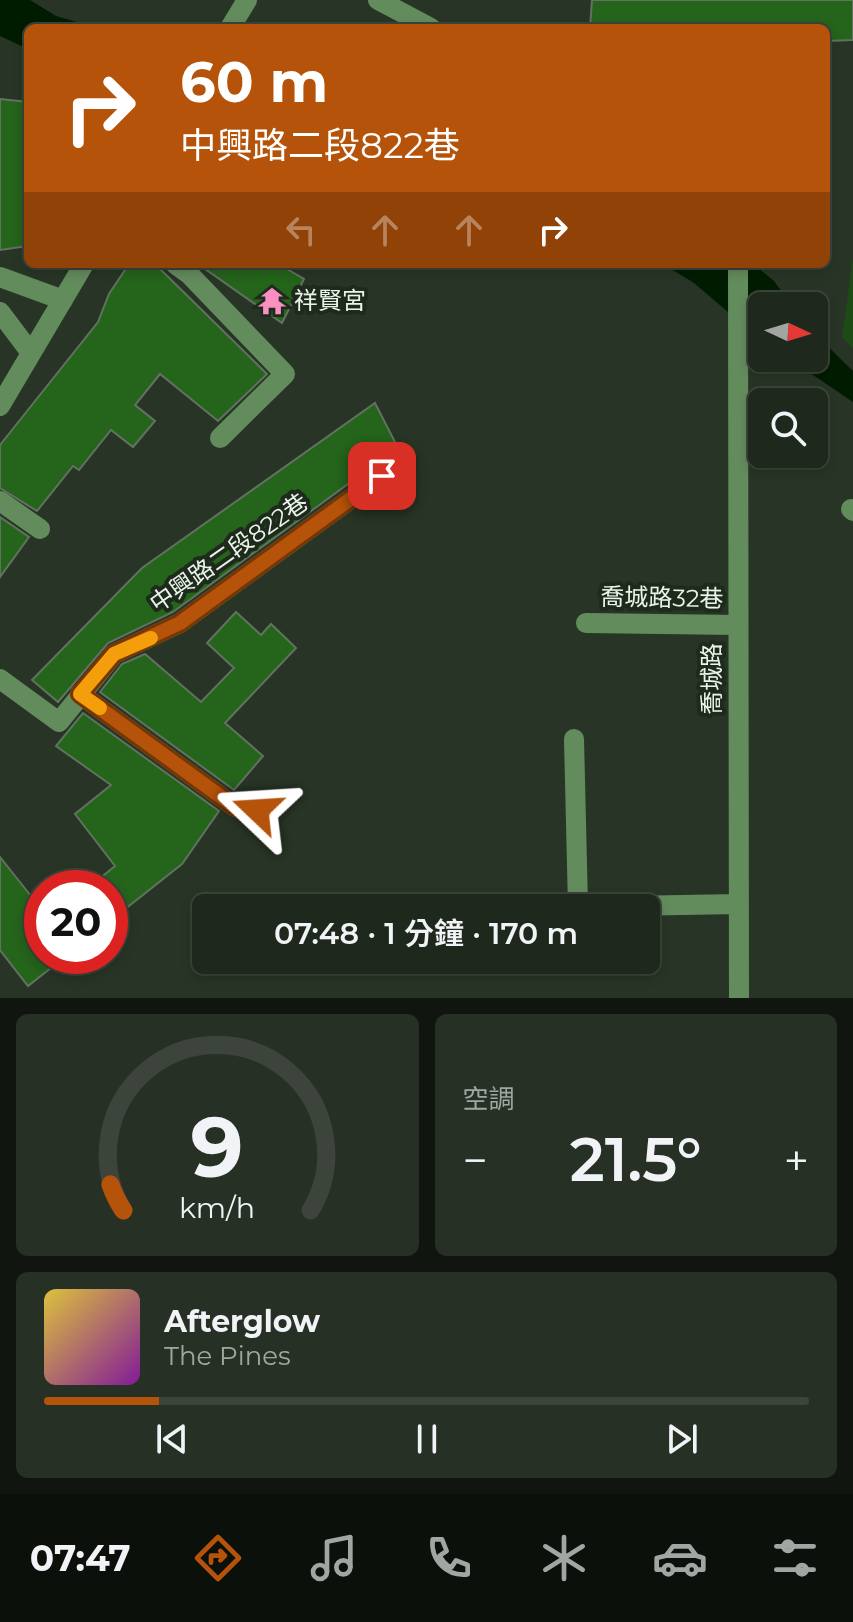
<!DOCTYPE html>
<html lang="zh-TW">
<meta charset="utf-8">
<style>
:root{--surface:#1e281c;--page:#263025;--text:#f1f3f6;--muted:#a1a6a3;--line:#3c443b;--accent:#b45309}
body{margin:0;font-family:Montserrat,"Noto Sans TC",sans-serif;background:var(--page);color:var(--text);height:100vh;display:flex;flex-direction:column;font-size:30px;white-space:nowrap}
*{box-sizing:border-box;margin:0}
p{font-size:26px;color:var(--muted)}
.icon{flex:none;width:44px;height:44px;fill:none;stroke:currentColor;stroke-width:2;stroke-linecap:round;stroke-linejoin:round}
.map{position:relative;height:998px;overflow:hidden}
.sheet{display:flex;flex-direction:column;gap:16px;padding:16px;background:#10160f;flex:1}
.sheet>*{flex:none}
.hud{position:absolute;left:24px;top:24px;width:806px;height:244px;border-radius:12px;box-shadow:0 4px 12px #0003,0 0 0 2px var(--line);background:#b45309;color:#fff;overflow:hidden}
.needle{width:52px;rotate:94deg}
.fabs{position:absolute;left:748px;top:292px;display:grid;gap:16px}
.fabs a{display:grid;place-items:center;width:80px;height:80px;border-radius:12px;background:var(--surface);box-shadow:0 4px 12px #0003,0 0 0 2px var(--line);font-size:40px}
.speed{position:absolute;left:24px;top:870px;display:flex;gap:16px;font-size:40px;font-weight:700;text-align:center}
.speed>*{display:grid;place-content:center;width:104px;height:104px;border-radius:50%;background:var(--surface);box-shadow:0 4px 12px #0003,0 0 0 2px var(--line);line-height:1}
.speed .limit{border:12px solid #d22;background:#fff;color:#111}
.pin{position:absolute;display:grid;place-items:center;width:68px;height:68px;color:#fff;margin:-34px;border-radius:16px;box-shadow:0 4px 12px #0006}
.me{position:absolute;width:88px;margin:-44px;rotate:290deg;stroke-linejoin:round;filter:drop-shadow(0 0 6px #0008)}
.turn{display:flex;align-items:center;gap:28px;height:168px;padding:0 24px;font-size:36px}
.turn .icon{width:104px;height:104px;stroke-width:2.5}
.turn b{display:block;font-size:56px;line-height:68px}
.lanes{display:flex;align-items:center;height:76px;padding:0 24px;background:#0003;justify-content:center;gap:40px;direction:ltr}
.lanes .off{opacity:.35}
.big{font-size:60px;font-weight:600;line-height:1.1}
.sheet .widget{flex:1;display:flex;flex-direction:column;justify-content:center;gap:12px;min-width:0;padding:0 28px;border-radius:12px;background:var(--page)}
.sheet .dial{align-items:center;gap:0}
.dial svg{height:208px;overflow:visible;fill:none;stroke:var(--line);stroke-width:7;stroke-linecap:round;text-anchor:middle}
.dial text{fill:var(--text);stroke:none}
.song{display:flex;align-items:center;gap:24px}
.cover{width:96px;height:96px;border-radius:12px;background:linear-gradient(135deg,hsl(50 70% 55%),hsl(290 70% 35%))}
.played{height:8px;border-radius:4px;background:linear-gradient(90deg,var(--accent) 15%,var(--line) 15%)}
.keys{display:flex;justify-content:space-around;direction:ltr}
.heat{display:flex;justify-content:space-between;align-items:center;font-size:44px;direction:ltr}
.sheet .tiles{flex:1;display:grid;gap:16px;grid-template-columns:1fr 1fr}
.widget:last-child{grid-column:span 2}
.trip{position:absolute;left:192px;top:894px;width:468px;height:80px;border-radius:12px;background:var(--surface);box-shadow:0 4px 12px #0003,0 0 0 2px var(--line);font-weight:600;line-height:80px;text-align:center}
.tab-bar{display:flex;height:128px;justify-content:space-around;align-items:center;background:#0c100b;color:var(--muted)}
.tab-bar .icon{width:56px;height:56px}
.tab-bar .active{color:var(--accent)}
.tab-bar b{font-size:36px;color:var(--text)}
.map>svg:first-child{display:block}
.green{fill:#1d4b16}
.water{fill:#001c00}
.building{fill:#24641b;stroke:#627260;stroke-width:2}
.lines{fill:none;stroke-linecap:round;stroke-linejoin:round}
.minor{stroke:#638c5d;stroke-width:20}
.route-casing{stroke:#753606;stroke-width:20}
.route{stroke:#b45309;stroke-width:14}
.slow{stroke:#f59e0b;stroke-width:14}
.labels{text-anchor:middle;stroke-width:8;stroke-linejoin:round;paint-order:stroke}
.poi-label{font-size:24px;fill:#ebf4ea;stroke:#1e2b1c;text-anchor:start}
.street-label{font-size:24px;fill:#ebf4ea;stroke:#1e2b1c}
</style>
<div class="map">
<svg width="853" height="998" viewBox="0 0 853 998">
<rect width="100%" height="100%" fill="#283526"/>
<path class="green" d="M853,258v90l-11,-11z"/>
<path class="water" d="M0,0h30l26,16 41,12h-69v21l-28,-13z
M663,264h90l21,17 18,25h-30v35l-68,-58z
M814,333l39,38v31l-65,-44h26z"/>
<path class="building" d="M592,0h261v40l-27,1v-13h-236z
M0,99l28,3v144l-28,4z
M129,264h26l112,110 -49,47 -58,-47 -25,31 20,16 -22,26 -22,-17 -32,40 -6,-4 -36,45 -37,-23v-43l98,-123 11,-28z
M198,264h80l26,15 -22,44z
M375,403l22,43 -8,19h-15l-201,147 -65,31 -50,59 -26,-22 110,-112z
M0,517l29,20 -29,40z
M236,612l25,23 10,-11 25,24 -71,75 38,33 -29,34 -134,-98 22,-28 23,-10 56,48 33,-34 -27,-25z
M83,713l136,98 -37,53 -72,57v-33h-22l27,-22 -40,-52 36,-29 -55,-39z
M0,857l42,53v46h24l-38,30 -28,-36z"/>
<g class="lines">
<path class="minor" d="M378,0l53,28
M230,28l17,-28
M175,264l15,11 95,99 -65,64
M738,264l1,734
M0,277l63,23
M0,312l31,41
M0,406l84,-142
M0,501l40,28
M851,509l2,2
M586,623l151,2
M0,679l59,43 55,-68 66,-31 202,-147
M80,694l155,113 22,3
M574,739l4,168
M513,908l226,-4"/>
</g>
<g class="lines">
<defs>
<path id="route" d="M257,810l-22,-3 -155,-113 34,-40 66,-31 202,-147"/>
</defs>
<use href="#route" class="route-casing"/>
<use href="#route" class="route"/>
<path class="slow" d="M100,708l-20,-14 34,-40 37,-16"/>
</g>
<defs>
<symbol id="temple-bare" viewBox="-9 -9 18 18"><path d="M0-6L5-2H3V0L6.5 2.5H4V6H1.5V3h-3V6H-4V2.5H-6.5L-3 0V-2H-5Z" fill="#fc8fc2" stroke="#1e2b1c" stroke-width="2.5" paint-order="stroke"/></symbol>
</defs>
<g fill-rule="evenodd">
<use href="#temple-bare" x="252" y="281" width="40" height="40"/>
</g>
<g class="labels">
<g class="poi-label">
<text x="294" y="309">祥賢宮</text>
</g>
<g class="street-label">
<text transform="translate(229 553) rotate(-35)" y="8">中興路二段822巷</text>
<text transform="translate(662 598) rotate(1)" y="8">喬城路32巷</text>
<text transform="translate(712 679) rotate(-90)" y="8">喬城路</text>
</g>
</g>
</svg>
<div class="fabs">
<a><svg class="needle" viewBox="-14 -14 28 28"><path d="M0-13l5 13h-10z" fill="#e53935"/><path d="M0 13l5-13h-10z" fill="#a1a6a3"/></svg></a>
<a><svg class="icon" aria-label="search" viewBox="0 0 24 24"><circle cx="10" cy="10" r="6"/><path d="M15 15l6 6"/></svg></a>
</div>
<div class="speed"><div class="limit">20</div></div>
<div class="pin" style="left:382px;top:476px;background:#d93025"><svg class="icon" aria-label="arrive" viewBox="0 0 24 24"><path d="M6 21V4h12l-3 4 3 4H6"/></svg></div>
<svg class="me" style="left:257px;top:810px" viewBox="-20 -20 40 40"><path d="M0-17L14 15 0 8-14 15z" fill="#b45309" stroke="#fff" stroke-width="4"/></svg>
<div class="trip">07:48 · 1 分鐘 · 170 m</div>
<div class="hud">
<div class="turn"><svg class="icon" aria-label="right" viewBox="0 0 24 24"><path d="M7 20v-9h11M14 6l5 5-5 5"/></svg><div><b>60 m</b>中興路二段822巷</div></div>
<div class="lanes"><svg class="icon off" aria-label="left" viewBox="0 0 24 24"><path d="M17 20v-9H6M10 6l-5 5 5 5"/></svg><svg class="icon off" aria-label="ahead" viewBox="0 0 24 24"><path d="M12 20V5M6 11l6-6 6 6"/></svg><svg class="icon off" aria-label="ahead" viewBox="0 0 24 24"><path d="M12 20V5M6 11l6-6 6 6"/></svg><svg class="icon" aria-label="right" viewBox="0 0 24 24"><path d="M7 20v-9h11M14 6l5 5-5 5"/></svg></div>
</div>
</div>
<section class="sheet">
<div class="tiles">
<div class="widget dial"><svg viewBox="0 0 100 80">
<path d="M14 69A42 42 0 1 1 86 69"/>
<path d="M14 69A42 42 0 0 1 9 59" stroke="#b45309"/>
<text x="50" y="56" font-size="32" font-weight="700">9</text>
<text x="50" y="72" font-size="11">km/h</text>
</svg></div>
<div class="widget"><p>空調</p>
<div class="heat"><a>−</a><b class="big">21.5°</b><a>+</a></div>
</div>
<div class="widget">
<div class="song"><i class="cover"></i><div><b>Afterglow</b><p>The Pines</p></div></div>
<div class="played"></div>
<div class="keys"><svg class="icon" aria-label="previous" viewBox="0 0 24 24"><path d="M18 5L8 12l10 7zM5 5v14"/></svg><svg class="icon" aria-label="pause" viewBox="0 0 24 24"><path d="M8 5v14M16 5v14"/></svg><svg class="icon" aria-label="next" viewBox="0 0 24 24"><path d="M6 5l10 7-10 7zM19 5v14"/></svg></div>
</div>
</div>
</section>
<nav class="tab-bar">
<b>07:47</b>
<svg class="icon active" aria-label="directions" viewBox="0 0 24 24"><path d="M12 3l9 9-9 9-9-9zM9 14v-3h6M13 9l2 2-2 2"/></svg>
<svg class="icon" aria-label="music" viewBox="0 0 24 24"><path d="M9 18V5l10-2v13"/><circle cx="6" cy="18" r="3"/><circle cx="16" cy="16" r="3"/></svg>
<svg class="icon" aria-label="phone" viewBox="0 0 24 24"><path d="M5 4h4l2 5-3 2q2 4 5 5l2-3 5 2v4C11 20 4 13 5 4z"/></svg>
<svg class="icon" aria-label="climate" viewBox="0 0 24 24"><path d="M12 3v18M4 7l16 10M4 17L20 7"/></svg>
<svg class="icon" aria-label="car" viewBox="0 0 24 24"><path d="M5 17H2v-5l4-1 3-4h7l3 4 3 1v5h-3M9 17h6M6 11h13"/><circle cx="7" cy="17" r="2"/><circle cx="17" cy="17" r="2"/></svg>
<svg class="icon" aria-label="filters" viewBox="0 0 24 24"><path d="M4 7h16M4 17h16"/><circle cx="9" cy="7" r="2"/><circle cx="15" cy="17" r="2"/></svg>
</nav>
